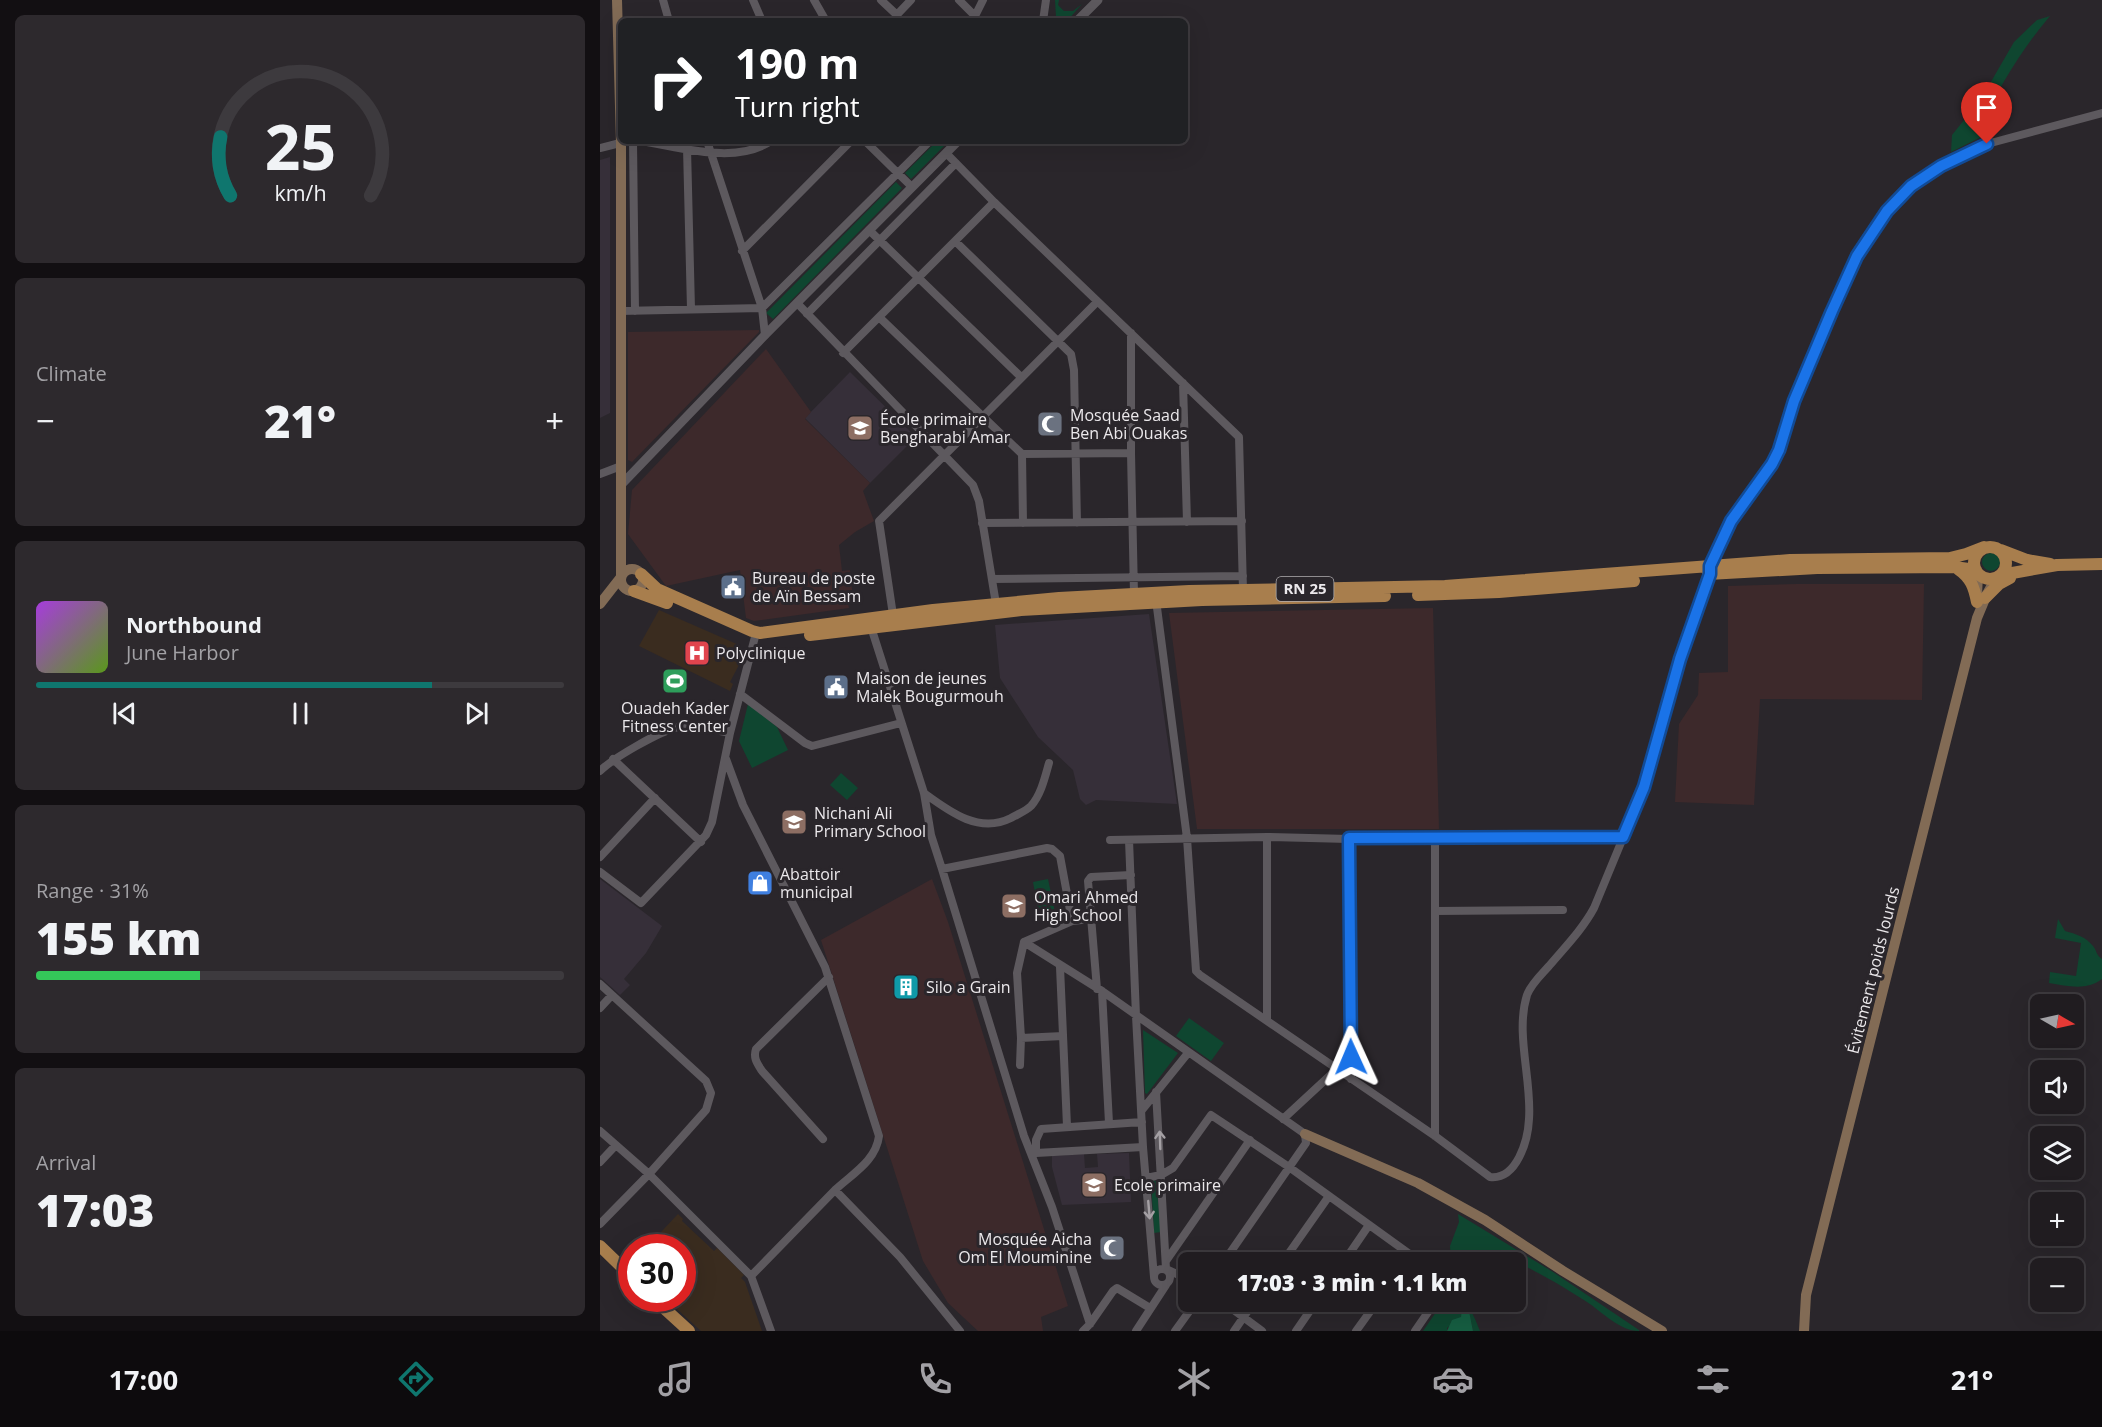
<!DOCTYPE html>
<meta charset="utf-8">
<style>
:root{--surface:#201c20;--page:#2d292d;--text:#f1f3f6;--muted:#a2a1a5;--line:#3d3a3e;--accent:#0f766e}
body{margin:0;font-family:"Open Sans",sans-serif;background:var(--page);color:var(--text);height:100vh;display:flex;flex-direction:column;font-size:22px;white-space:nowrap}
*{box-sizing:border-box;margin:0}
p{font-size:20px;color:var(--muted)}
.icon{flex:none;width:33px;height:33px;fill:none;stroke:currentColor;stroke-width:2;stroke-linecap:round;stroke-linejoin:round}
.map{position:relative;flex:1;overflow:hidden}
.side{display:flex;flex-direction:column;gap:15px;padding:15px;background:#120f12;width:600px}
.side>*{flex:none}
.guide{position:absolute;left:18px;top:18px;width:570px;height:126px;border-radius:9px;box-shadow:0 6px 24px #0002,0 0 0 2px var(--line);background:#202124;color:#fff;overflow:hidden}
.needle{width:39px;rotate:99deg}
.fabs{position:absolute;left:1430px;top:994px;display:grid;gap:12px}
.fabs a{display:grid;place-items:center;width:54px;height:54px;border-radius:9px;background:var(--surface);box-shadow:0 6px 24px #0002,0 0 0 2px var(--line);font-size:30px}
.speed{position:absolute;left:18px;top:1234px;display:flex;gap:12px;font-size:30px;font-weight:700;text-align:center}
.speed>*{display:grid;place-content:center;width:78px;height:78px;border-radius:50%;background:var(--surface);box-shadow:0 6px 24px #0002,0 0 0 2px var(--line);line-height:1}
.speed .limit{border:9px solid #d22;background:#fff;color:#111}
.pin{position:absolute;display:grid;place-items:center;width:51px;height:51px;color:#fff;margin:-62px -26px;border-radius:50% 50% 50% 0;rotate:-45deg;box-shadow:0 0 6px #0007}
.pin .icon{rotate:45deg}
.me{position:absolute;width:66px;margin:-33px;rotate:359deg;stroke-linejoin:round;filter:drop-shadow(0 0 4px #0008)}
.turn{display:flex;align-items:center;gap:21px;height:126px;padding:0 18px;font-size:27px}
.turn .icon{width:78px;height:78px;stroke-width:2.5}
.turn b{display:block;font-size:42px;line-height:51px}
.big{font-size:45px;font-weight:800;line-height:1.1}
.side .tile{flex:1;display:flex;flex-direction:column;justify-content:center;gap:9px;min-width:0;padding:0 21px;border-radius:9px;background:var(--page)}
.side .dial{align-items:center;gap:0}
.dial svg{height:156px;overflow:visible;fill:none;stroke:var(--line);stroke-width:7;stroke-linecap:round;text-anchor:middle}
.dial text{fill:var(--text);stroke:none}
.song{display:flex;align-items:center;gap:18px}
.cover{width:72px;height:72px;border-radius:9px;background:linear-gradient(135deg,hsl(280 70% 55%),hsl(90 70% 35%))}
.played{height:6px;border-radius:3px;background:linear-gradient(90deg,var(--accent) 75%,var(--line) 75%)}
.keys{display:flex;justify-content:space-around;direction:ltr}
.heat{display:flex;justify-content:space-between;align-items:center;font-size:33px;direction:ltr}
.charge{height:9px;border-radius:4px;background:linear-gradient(90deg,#34c759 31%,var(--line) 0)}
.trip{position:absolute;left:578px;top:1252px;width:348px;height:60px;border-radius:9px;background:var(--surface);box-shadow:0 6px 24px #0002,0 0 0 2px var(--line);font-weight:800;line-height:60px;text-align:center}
.dock{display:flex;height:96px;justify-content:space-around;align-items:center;background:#0d0b0d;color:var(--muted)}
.dock .icon{width:42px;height:42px}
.dock .on{color:var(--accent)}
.dock b{font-size:27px;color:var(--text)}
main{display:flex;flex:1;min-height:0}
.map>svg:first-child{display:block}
.built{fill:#362f39}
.industrial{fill:#3d292b}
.medical{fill:#3a2c1f}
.green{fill:#0f4630}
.forest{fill:#165e42}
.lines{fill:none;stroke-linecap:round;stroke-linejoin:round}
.minor{stroke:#5d595e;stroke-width:8}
.tertiary{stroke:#5d595e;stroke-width:9}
.secondary{stroke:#826b55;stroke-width:10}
.primary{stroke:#a87e4d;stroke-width:12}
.oneway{stroke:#a4a0a4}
.route-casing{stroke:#114b97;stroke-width:15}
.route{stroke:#1a73e8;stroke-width:10}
.labels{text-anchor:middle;stroke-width:6;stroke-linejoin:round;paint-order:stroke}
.shield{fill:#2a262b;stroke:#b1aeb1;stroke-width:1.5}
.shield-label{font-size:15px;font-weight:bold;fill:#ebe8eb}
.poi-label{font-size:16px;fill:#ebe8eb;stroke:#2a262b;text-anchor:start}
.street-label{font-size:16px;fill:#ebe8eb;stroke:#2a262b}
</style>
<main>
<section class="side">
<div class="tile dial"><svg viewBox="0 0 100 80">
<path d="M14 69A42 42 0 1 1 86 69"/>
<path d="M14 69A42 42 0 0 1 9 39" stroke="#0f766e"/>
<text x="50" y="56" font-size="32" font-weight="700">25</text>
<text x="50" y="72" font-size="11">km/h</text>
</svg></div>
<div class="tile"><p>Climate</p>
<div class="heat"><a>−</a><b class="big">21°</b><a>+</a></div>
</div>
<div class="tile">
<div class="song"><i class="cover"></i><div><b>Northbound</b><p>June Harbor</p></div></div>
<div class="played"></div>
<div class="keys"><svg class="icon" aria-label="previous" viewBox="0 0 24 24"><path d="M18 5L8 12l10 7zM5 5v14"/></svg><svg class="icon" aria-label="pause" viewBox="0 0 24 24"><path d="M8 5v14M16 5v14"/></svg><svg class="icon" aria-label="next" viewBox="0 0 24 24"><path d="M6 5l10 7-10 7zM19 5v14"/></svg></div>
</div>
<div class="tile"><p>Range · 31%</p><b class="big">155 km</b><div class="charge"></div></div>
<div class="tile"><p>Arrival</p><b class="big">17:03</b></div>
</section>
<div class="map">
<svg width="1502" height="1331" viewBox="0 0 1502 1331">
<rect width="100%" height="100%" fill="#2a262b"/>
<path class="built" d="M10,157v256l-10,5v-258z
M250,372l66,65 -46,46 -65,-65z
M549,614l28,190 -81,-4 -10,5 -6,-6 -7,-29 -35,-33 -38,-59 -5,-53z
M0,879l62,47 -16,27 -22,26 6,6 -10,10 -20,-18z
M529,1153l2,49 -69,3 -10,-38v-11l32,-2 1,14 13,-1 -1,-13z"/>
<path class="industrial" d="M159,330v2l-127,130 -4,-2v-128z
M166,349l45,63 -6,7 65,64 -7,8 11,30 -19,11 -16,13 3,26 8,-1 3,28 -6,1 2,9 -95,13 -8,-3 -6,-48 -74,16 -38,-52 4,-44z
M1197,584h127l-2,116 -162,-1 -6,106 -79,-3 4,-78 19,-29 1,-22 29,-1v-86z
M833,608l6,221h-242l-28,-216z
M332,879l16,43 120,384 -27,11 2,14h-65l-30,-28 -25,-42 -102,-321z"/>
<path class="medical" d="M59,610l80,35 2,16 -11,21 3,2 -3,7 -91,-45z
M78,1214l5,5 -1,2 32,30 3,-3 27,27 -3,3 4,4 17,49h-61l-35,-32h16v-51h-36z"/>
<path class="green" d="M455,0h4l-1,5 6,6h9l9,-7 -15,17h-13l2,-4z
M1450,16c-28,33 -52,72 -69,111l4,8 -34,17 1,-17 29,-36 33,-57 23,-22z
M337,141h12l-38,38 -6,-6z
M296,182l6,6 -129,131 -7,-6z
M1382 562a9 9 0 1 1 18 0a9 9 0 1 1-18 0Z
M148,704l29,23 11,23 -36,18 -13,-27z
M241,773l17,15 -11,12 -17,-15z
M448,879l7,33 -16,3 -6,-33z
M1458,919l7,12c11,3 21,6 28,15 4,5 3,9 9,13v20c-16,12 -34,7 -53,4l1,-11 26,4 5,-33 -26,-5z
M589,1018l35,25 -13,18 -35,-25z
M543,1030l35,23 -31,41 -2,-1z
M551,1180l5,1 5,51 -7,1z
M858,1214l95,58 86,58v1c-19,0 -37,-19 -52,-29 -28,-18 -80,-50 -113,-52l-7,7v6h-16l-1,-17 9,-24z
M843,1302h21c8,8 12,19 16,29h-7l-5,-24 -7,10 -14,11v3h-24z"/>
<path class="forest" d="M868,1306l5,25h-26l5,-11 9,-3 1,-7z"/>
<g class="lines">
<path class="minor" d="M63,0l6,21
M153,0l9,21
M214,0l12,21
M281,0l16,15
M359,0l21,21
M291,21l20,-21
M370,21l5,-5 8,-16
M443,21l3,-21
M33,141l2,170
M41,141c40,6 94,24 130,0
M107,141l55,167 3,27
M265,141l47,46
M0,148l24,-6
M87,148l4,161
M346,153l48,49 245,235 4,153
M269,230l152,147
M355,241l116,113 3,16 3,153
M142,251l109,-110
M197,303l176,182 6,16 17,103
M20,311l142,-3 168,-167
M207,314l149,-151
M279,317l143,137 1,69
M531,333v120l3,141
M243,353l151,-151
M583,383l4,139
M422,454l109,-1
M0,474l21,-8
M382,523l260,-2
M392,579l251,-3
M556,600l31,238 9,133 4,4 235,161 55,41c27,3 38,-37 39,-58 3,-39 -14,-86 -2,-124 4,-11 14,-20 22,-29 16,-19 33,-36 45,-58l50,-121 36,-128 30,-85v-8l21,-45 41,-57 7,-14 15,-49 38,-90 25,-55 30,-45 24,-25 30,-20 30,-16 16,-6 115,-31
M293,615l-14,-94 218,-219
M271,627l53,166 7,42 11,34 105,-21 5,1 8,7 12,65
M140,694l65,49 7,3 89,-23
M13,759l88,83
M126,759l17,46 82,162 54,169c-3,25 -27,38 -44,54
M0,771c13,-13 60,-40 78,-44 17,-3 35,3 52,6
M324,793c26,19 55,41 87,25 7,-4 15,-7 20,-12 10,-11 14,-29 18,-43
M749,839l2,240
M510,840l157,-3 82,2 274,-2
M529,840l7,176 7,131 11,130
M0,857l55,-59
M342,869l82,267 28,71 38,117
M0,872l41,31 65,-68 6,-13 18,-89 26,-100
M835,911l128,-1
M424,942l78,49 203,143 1,9 -83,120
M460,967l7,159
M0,984l106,97 5,12 -5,17 -57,64 -49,50
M497,989l-9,-108 3,-4 40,-2
M502,991l7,132
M0,1008l12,-13
M667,1020v-183
M421,1038l42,-2
M420,1065l1,-27 -4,-65 7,-31 48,-21 19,-2
M556,1092l10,177
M542,1110l46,-57
M683,1119l54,-50
M542,1122l-101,7 -5,11v13l107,-6
M0,1131l49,43 102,102 20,55
M835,1136v-298
M223,1139l-61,-68c-5,-8 -9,-13 -6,-22l73,-72
M0,1162l16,-17
M546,1178l15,-3 12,-7 38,-53 78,52 133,96
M566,1261l84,-121
M682,1263l47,-67
M743,1263l26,-38
M804,1263l6,-9
M554 1277a8 8 0 1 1 16 0a8 8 0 1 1-16 0Z
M568,1270l20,9
M151,1276l84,-86 65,67 60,74
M623,1302l39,29
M483,1331l7,-7 23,-33 4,-3 33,20
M536,1331l30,-46
M575,1331l21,-29
M634,1331l20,-29
M696,1331l20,-29
M756,1331l21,-29
M815,1331l20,-29"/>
<path class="tertiary" d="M477,21l21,-21
M21,485l144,-150 193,-194"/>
<path class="secondary" d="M17,0l4,143v433
M21 580a11 11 0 1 1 22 0a11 11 0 1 1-22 0Z
M1377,597l1,-24
M0,604l21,-27
M705,1134l113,49 67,37 78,51 99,60
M1204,1331l2,-36 171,-677 10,-24 9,-16"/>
<path class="primary" d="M1374 563a16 16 0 1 1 32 0a16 16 0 1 1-32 0Z
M1401,550l26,10 23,4
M1358,569c13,9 16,18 19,33
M41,574l16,15 95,42 8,2 173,-23 126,-12 130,-7 256,-5 345,-26 160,-2 16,-4 18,-7
M1108,574l109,-6 137,-1 22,3
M1401,575l56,-10 45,-1
M34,591l33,12
M818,595l81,-3 135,-11
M1385,598l14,-14 11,-6
M210,635l211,-25 181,-10 183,-4
M0,1246l32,31
M54,1299l35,32"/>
</g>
<defs><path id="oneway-shaft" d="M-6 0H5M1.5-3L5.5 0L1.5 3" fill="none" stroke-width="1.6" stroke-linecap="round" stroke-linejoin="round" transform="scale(1.5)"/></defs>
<g class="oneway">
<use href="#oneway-shaft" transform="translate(560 1140) rotate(-92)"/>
<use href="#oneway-shaft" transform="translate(549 1210) rotate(85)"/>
</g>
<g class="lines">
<defs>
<path id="route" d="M751,1057l-2,-219 274,-1 21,-50 36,-128 30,-85v-8l21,-45 41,-57 7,-14 15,-49 38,-90 25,-55 30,-45 24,-25 30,-20 46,-22"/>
</defs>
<use href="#route" class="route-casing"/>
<use href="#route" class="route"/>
</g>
<defs>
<symbol id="mosque-square" viewBox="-11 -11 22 22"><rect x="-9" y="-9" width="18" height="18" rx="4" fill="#6b7280" stroke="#2a262b"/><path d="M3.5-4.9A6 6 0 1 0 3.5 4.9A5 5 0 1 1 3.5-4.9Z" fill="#fff"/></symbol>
<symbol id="school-square" viewBox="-11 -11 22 22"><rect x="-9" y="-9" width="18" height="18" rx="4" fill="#8d6e63" stroke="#2a262b"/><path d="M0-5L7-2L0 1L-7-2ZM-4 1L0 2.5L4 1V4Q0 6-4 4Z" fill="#fff"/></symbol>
<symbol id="civic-square" viewBox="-11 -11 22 22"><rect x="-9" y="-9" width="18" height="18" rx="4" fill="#5c6f8a" stroke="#2a262b"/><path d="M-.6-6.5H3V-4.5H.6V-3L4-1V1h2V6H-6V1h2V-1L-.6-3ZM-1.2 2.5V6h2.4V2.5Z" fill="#fff"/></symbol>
<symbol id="hospital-square" viewBox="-11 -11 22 22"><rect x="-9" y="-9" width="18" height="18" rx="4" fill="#e0444e" stroke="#2a262b"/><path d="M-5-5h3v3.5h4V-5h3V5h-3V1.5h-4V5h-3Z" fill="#fff"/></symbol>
<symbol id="stadium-square" viewBox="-11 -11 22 22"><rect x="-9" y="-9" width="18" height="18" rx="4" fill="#2e9e5b" stroke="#2a262b"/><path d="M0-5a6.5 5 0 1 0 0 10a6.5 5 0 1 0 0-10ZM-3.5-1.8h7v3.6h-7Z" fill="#fff"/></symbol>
<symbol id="shop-square" viewBox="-11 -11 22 22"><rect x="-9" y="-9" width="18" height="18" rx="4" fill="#3f7fe0" stroke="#2a262b"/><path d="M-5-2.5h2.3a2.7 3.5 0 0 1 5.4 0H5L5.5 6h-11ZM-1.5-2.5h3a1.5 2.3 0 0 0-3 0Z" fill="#fff"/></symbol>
<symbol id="building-square" viewBox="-11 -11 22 22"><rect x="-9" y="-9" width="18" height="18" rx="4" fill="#0f9aa8" stroke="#2a262b"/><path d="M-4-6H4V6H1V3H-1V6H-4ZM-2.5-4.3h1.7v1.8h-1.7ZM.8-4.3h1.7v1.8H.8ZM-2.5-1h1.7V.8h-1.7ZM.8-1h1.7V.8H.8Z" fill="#fff"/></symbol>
</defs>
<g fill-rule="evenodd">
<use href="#mosque-square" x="435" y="409" width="30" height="30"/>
<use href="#school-square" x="245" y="413" width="30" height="30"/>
<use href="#civic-square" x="118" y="572" width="30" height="30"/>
<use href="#hospital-square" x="82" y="638" width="30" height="30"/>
<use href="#stadium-square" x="60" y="666" width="30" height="30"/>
<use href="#civic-square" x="221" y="672" width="30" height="30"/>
<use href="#school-square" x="179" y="807" width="30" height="30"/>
<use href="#shop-square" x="145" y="868" width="30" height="30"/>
<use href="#school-square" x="399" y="891" width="30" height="30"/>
<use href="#building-square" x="291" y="972" width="30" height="30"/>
<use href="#school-square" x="479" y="1170" width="30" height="30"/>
<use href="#mosque-square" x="497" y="1233" width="30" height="30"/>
</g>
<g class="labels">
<rect class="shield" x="676.5" y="577" width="57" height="24" rx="4.5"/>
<g class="shield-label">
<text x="705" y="594">RN 25</text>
</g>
<g class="poi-label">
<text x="470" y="421">Mosquée Saad<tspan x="470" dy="18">Ben Abi Ouakas</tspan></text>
<text x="280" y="425">École primaire<tspan x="280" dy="18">Bengharabi Amar</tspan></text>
<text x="152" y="584">Bureau de poste<tspan x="152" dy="18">de Aïn Bessam</tspan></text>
<text x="116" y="659">Polyclinique</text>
<text x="256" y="684">Maison de jeunes<tspan x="256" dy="18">Malek Bougurmouh</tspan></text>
<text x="75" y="714" text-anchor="middle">Ouadeh Kader<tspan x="75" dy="18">Fitness Center</tspan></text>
<text x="214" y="819">Nichani Ali<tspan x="214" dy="18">Primary School</tspan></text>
<text x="180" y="880">Abattoir<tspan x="180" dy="18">municipal</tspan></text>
<text x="434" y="903">Omari Ahmed<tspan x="434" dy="18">High School</tspan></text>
<text x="326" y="993">Silo a Grain</text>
<text x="514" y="1191">Ecole primaire</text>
<text x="492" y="1245" text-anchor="end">Mosquée Aicha<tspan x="492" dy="18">Om El Mouminine</tspan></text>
</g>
<g class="street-label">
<text transform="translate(1273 970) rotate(-76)" y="6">Évitement poids lourds</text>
</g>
</g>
</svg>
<div class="fabs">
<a><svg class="needle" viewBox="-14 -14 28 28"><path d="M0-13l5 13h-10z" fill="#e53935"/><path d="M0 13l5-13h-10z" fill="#a2a1a5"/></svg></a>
<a><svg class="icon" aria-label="sound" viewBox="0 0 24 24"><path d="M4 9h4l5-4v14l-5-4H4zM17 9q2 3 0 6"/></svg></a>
<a><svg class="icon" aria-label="layers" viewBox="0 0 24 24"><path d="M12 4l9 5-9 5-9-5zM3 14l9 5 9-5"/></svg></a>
<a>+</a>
<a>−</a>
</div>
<div class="speed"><div class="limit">30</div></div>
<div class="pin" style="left:1387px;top:144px;background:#d93025"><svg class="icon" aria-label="arrive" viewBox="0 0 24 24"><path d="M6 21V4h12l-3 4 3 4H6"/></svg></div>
<svg class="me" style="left:751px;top:1057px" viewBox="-20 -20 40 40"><path d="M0-17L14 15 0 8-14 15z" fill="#1a73e8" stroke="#fff" stroke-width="4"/></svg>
<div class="trip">17:03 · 3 min · 1.1 km</div>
<div class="guide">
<div class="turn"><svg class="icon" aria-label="right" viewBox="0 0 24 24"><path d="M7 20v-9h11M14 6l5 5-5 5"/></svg><div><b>190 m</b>Turn right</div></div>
</div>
</div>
</main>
<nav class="dock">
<b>17:00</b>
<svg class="icon on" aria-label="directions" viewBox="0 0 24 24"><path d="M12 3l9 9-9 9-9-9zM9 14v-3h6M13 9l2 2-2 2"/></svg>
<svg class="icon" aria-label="music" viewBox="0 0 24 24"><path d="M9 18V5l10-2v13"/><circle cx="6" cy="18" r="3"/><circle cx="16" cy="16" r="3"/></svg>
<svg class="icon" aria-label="phone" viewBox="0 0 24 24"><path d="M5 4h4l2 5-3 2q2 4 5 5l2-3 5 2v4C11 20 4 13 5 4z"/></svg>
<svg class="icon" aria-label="climate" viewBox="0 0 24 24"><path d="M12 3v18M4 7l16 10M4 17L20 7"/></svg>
<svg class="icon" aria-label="car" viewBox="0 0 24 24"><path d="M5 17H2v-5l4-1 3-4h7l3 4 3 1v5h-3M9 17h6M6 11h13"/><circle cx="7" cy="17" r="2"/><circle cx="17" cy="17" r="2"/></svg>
<svg class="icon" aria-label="filters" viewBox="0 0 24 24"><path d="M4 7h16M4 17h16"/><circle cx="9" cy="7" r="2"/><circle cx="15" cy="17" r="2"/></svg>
<b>21°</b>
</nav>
